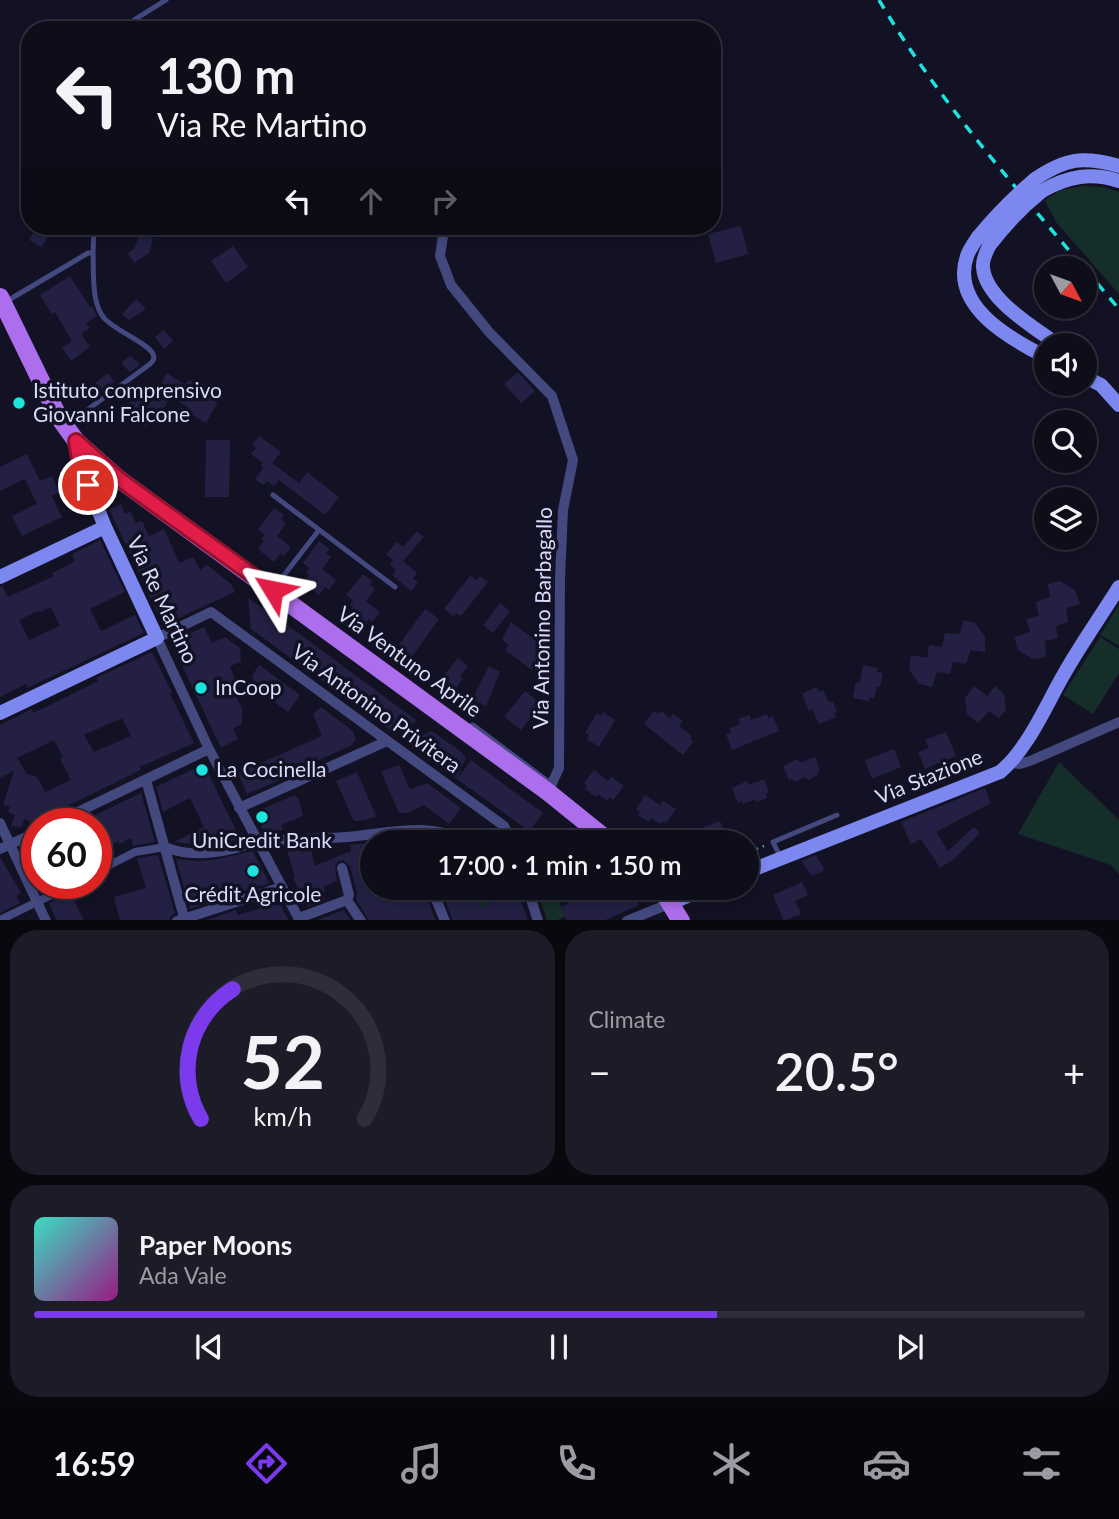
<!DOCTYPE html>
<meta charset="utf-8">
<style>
:root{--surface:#0e0e1b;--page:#1c1c28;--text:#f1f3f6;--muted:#9b9ca3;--line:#2e2e3a;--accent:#7c3aed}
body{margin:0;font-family:Lato,sans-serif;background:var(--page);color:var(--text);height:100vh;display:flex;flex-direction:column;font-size:26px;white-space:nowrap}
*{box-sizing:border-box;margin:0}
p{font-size:23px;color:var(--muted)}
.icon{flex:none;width:38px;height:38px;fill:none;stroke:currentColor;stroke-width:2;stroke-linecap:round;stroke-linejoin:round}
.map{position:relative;height:920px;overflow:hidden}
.side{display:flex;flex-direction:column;gap:10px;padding:10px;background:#08080f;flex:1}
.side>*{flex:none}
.hud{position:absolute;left:21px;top:21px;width:700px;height:214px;border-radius:28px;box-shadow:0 4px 10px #0003,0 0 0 2px var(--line);background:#0e0e1b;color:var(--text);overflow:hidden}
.needle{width:46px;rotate:131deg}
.tools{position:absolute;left:1034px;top:256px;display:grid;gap:14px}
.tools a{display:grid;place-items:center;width:63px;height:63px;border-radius:50%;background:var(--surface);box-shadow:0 4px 10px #0003,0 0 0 2px var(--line);font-size:35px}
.speed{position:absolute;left:21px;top:808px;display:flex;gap:14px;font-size:35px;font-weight:700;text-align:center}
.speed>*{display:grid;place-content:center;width:91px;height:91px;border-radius:50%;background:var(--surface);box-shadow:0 4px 10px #0003,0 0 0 2px var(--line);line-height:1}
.speed .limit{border:10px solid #d22;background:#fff;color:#111}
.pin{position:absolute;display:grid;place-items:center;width:60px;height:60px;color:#fff;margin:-30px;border:4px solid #fff;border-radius:50%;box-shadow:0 2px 7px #0007}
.me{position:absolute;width:77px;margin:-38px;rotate:305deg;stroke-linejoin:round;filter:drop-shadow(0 0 5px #0008)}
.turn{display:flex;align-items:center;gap:24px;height:147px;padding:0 21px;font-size:32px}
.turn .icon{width:91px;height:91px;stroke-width:2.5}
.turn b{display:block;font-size:49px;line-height:60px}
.lanes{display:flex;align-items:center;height:66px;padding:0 21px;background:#0003;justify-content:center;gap:35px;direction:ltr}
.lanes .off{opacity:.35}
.big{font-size:52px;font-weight:600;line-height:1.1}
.side .widget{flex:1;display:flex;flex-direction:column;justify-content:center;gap:10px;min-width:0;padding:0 24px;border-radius:28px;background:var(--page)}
.side .dial{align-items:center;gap:0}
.dial svg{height:182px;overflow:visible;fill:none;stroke:var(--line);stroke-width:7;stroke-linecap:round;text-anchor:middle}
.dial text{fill:var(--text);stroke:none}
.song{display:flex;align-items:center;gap:21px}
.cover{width:84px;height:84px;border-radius:10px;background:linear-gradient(135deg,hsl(170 70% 55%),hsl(310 70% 35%))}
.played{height:7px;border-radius:4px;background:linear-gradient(90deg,var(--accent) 65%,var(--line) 65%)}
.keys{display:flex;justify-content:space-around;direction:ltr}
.heat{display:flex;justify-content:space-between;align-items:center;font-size:38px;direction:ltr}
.side .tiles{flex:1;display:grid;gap:10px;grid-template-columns:1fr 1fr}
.widget:last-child{grid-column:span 2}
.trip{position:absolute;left:360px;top:830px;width:399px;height:70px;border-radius:35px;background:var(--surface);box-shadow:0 4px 10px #0003,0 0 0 2px var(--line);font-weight:600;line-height:70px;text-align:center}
.tabs{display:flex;height:112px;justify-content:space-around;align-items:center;background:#06060b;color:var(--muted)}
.tabs .icon{width:49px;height:49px}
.tabs .selected{color:var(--accent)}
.tabs b{font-size:32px;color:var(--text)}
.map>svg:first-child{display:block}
.green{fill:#162e2a}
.building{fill:#232043;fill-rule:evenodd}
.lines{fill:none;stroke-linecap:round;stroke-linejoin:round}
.path{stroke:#3eaa96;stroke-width:2.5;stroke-dasharray:3.5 5;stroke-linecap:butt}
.service{stroke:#43487e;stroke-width:5}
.pedestrian{stroke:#43487e;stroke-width:8}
.minor{stroke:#43487e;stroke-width:10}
.secondary{stroke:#7c88ef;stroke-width:14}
.primary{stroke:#ad6eed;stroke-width:18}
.rail{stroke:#1de4de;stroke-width:3.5;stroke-dasharray:10 9;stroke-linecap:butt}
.secondary-bridge{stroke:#7c88ef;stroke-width:14}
.route-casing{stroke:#92132f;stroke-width:18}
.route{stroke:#e11d48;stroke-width:12}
.poi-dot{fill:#1de4de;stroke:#131224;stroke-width:2.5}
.labels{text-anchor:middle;stroke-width:7;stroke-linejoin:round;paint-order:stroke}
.poi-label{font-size:21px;fill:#dadafb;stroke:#131224;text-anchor:start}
.street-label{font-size:21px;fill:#dadafb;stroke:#131224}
</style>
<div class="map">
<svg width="1119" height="921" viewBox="0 0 1119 921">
<rect width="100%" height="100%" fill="#131224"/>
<path class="green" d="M1083,186l20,1 16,5v102l-63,-72 -11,-22 16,-10z
M1119,605v41l-19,-11z
M1100,637l19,12v24l-26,41 -30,-19z
M1059,762l60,58v54l-8,-9 -93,-31z
M470,887h33l2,5 -4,2 2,4 -17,7 3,6 -14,6z
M536,887h52l6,16 -23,5 -8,-18 -7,3 9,24 -8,3h-10z"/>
<path class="building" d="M37,226h17l-12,21 -13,-7z
M741,226l7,28 -32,9 -8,-29z
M139,236l14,2 -4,15 -15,10 -6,-10 6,-4z
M233,246l15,21 -22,16 -15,-22z
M70,276l20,31 2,-1 5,10 -11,7 4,5 -9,6 9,13 -19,14 -9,-13 10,-7 -17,-29 -3,2 -12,-19z
M136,299l10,10 -17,11 -7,-6z
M164,330l9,11 -9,8 -9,-12z
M130,356l9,7v3l-9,6 -9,-9z
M518,372l17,19 -14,12 -17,-19z
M108,373l6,9 -15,10 -5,-8z
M167,373l18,12 4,-5 8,4 -3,5 24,13 -12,21 -21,-12 3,-4 -18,-10 -15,27 -6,-4 -3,7 -16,-9 5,-9 -7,-4 5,-8 4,2 3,-6 4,2 7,-12 8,4z
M259,436l22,16 -9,11 27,20 8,-11 32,25 -14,18 -46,-35 -5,6 -7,-5 -4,4 -8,-6 8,-11 -2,-2 2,-3 -12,-9 5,-6 -4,-3z
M206,440h24l-1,57h-24z
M27,454l13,27 12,-5 8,17 -8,3 10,21 -40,19 -10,-20 25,-12 -12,-25 -25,12v-24z
M121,504l4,10 5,-3 6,12 6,-2 7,15 15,-7 15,34 14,-6 7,13 7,-5 24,19 4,8 -72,33 -54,-116z
M274,508l10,7 -3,4 5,5 -9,12 14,11 -7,9 -4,-2 -6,8 -16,-13 6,-8 -3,-2 4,-4 -7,-6z
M417,531l7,6 -21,24 14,12 -4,6 5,3 -7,9 -19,-16 4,-5 -6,-6 3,-4 -7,-6 11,-12 6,5z
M100,540l25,52 -35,17 11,22 34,-16 9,18 -117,55 -1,-4 -26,13v-110l2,-1 6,11 46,-21 -2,-3 23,-12 -3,-7zM51,607l9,19 -31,14 -10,-20 20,-10 1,2z
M319,541l10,8 -3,4 5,4 -9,12 14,11 -7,10 -4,-3 -6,8 -16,-12 6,-8 -3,-2 4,-5 -7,-5z
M363,574l9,7 -2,4 5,4 -9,12 14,11 -8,10 -3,-3 -6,8 -16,-12 6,-8 -3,-2 3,-5 -7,-5z
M470,576l7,4 3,-4 8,6 -27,34 -5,-3 -3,3 -9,-7z
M1060,581l15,9 5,14 -14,4 2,14 -12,4 2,12 -13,3 1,16 -13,2 -15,-9 -4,-13 16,-5 -4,-13 13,-3 -3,-14 14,-5 -2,-13z
M248,598l53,37 115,85 -6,7 -16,6 -143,-104z
M500,603l10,8 -17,22 -10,-8z
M425,609l14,10 -29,40 -7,-6 2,-3 -6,-5z
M963,620l12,3 10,14v15l-14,-2 -5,14 -13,-2 -3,12 -13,-2 -5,15 -13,-3 -10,-15 2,-14 16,3 2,-13 13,2 3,-14 15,1z
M511,622l36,27 -15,21 -27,-20 4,-5 -6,-4v-4z
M204,627l8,16 13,-6 15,11 1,14 -11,4 7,18 -6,3 11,21v16l-9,4 5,11 -17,9 -50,-106z
M152,652l20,41 -2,1 24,49 -54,24 1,3 -104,51 -2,3 -11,-5 -2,8 -11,-1 4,-11 -7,-3 2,-5 -7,-2 11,-34 -14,7v-53l32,-16 1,4 19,-9 46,-23 -2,-3zM122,718l9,18 -37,16 -10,-17zM54,740l9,18 -3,1 11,21 -26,12 -8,-15 -10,-3 -10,-16z
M458,658l10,8 -8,10 3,2 -10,14 -14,-10z
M259,665l41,30 -12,17 -34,-25 -2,-11z
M863,665l15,3 -1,4 6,1 -3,14 -3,-1 -3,12 -4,-1 -1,4 -16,-3 3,-16 4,1z
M489,666l11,6 -14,34 -14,-7z
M974,686l13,10 8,-10 9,8 2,16 -7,8 -10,-7 -11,12 -11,-9 -2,-16z
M817,687l2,5 4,-2 6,12h4l4,10 -3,1 2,4 -17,7 -7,-15 -3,2 -7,-17z
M525,691l16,13 -20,26 -17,-13z
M321,707l32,24 3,8 -4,6 -72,33v2l-33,14 -9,-21 84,-37 -9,-22z
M654,711l4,3 3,-3 9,7 3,-4 10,7 -4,5 13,10 -2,3 3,3 -10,13 -39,-31z
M603,712l12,8 -16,27 -12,-8 2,-4 -4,-2 12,-20 4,3z
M767,714l1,4 5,-2 6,15 -47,19 -6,-16 5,-1 -2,-4 11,-5 -2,-5 12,-4 1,5z
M432,731l31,22 -1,1 4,3 -9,22 -45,-33 6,-8z
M946,732l10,24 -31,13 -7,-17 11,-4 -4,-8z
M894,749l7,18 -29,12 -7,-19z
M815,757l5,13 -3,1 1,4 -10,5 -2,-3 -12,5 -1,-3 -4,1 -6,-14 15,-7 2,4z
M471,760l72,53 -14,18 -72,-52z
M204,764l36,75 -18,4 -23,2 -25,-3 30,-15 -14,-29 -27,14 -7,-25z
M399,765l11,24 17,-6 34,25 -12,16 -25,-19 -17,8h-8l-18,-41z
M594,770l14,11 4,-4 12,9 -11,14 -3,-3 -3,4 -9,-7 -2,3 -11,-8 2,-3 -3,-3z
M357,772l19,44 -10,4 -12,1 -18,-40z
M764,779l5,13 -3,2 1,4 -11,4 -1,-3 -12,5 -1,-3 -4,2 -6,-15 15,-7 2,4z
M985,788l6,15 -55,29 12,19 26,-24 6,6 -26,26 -14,9 -19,-29 -10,5 -10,-22z
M141,793l14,49 -22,4 -2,-8 -12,6 -1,-3 -22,14v-31h-19z
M295,795l1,3 2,-1 5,19 -22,9 2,5 -19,2 -9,-20z
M645,795l15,10 3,-4 13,8 -10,14 -3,-2 -2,3 -10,-6 -2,4 -11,-7 2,-3 -4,-3z
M720,821l6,14 -3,1 2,6h-30l-4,-10z
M373,842v45h50l13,34h-67l-13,-22 1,-6 -7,-27 -7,-6 -4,1 -4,4 2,16 -14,6 3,4 -4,2 3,7 -18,7 -14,-29 2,-1 -9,-30h24l5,19 36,-15 -1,-6z
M253,851l16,32 -79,26 -14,-50 23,2 14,-1z
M158,855l17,58 -4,3 -2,5h-49l-6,-24 32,-9 -9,-30z
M816,855l9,15 -13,6 -11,-15z
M0,857l21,36 -5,3 4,7 -20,10z
M802,882l6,13 -13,6 6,13 -17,7 -11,-26z
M440,887h30l10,21 23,-10 -2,-4 4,-2 -2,-5h13l12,34h-75z
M607,887h36l8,9 -13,6 1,3 -36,16h-36l-6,-14z
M71,893l13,28h-27l-8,-18z
M276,897l13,24h-85l32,-11 2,5 23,-7 -1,-6z
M344,910l7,11h-36z"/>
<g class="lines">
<path class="path" d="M623,833l9,1 17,8
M574,842l7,-3
M747,853l17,-7"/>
<path class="service" d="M118,30l48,-30
M93,253l1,-27
M7,301l81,-48h5c1,20 -2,49 11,65 10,12 44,25 49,36 2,5 0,7 -3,10l-82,60
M273,495l122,92
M274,588l45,-58
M466,727l7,-2 76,57
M781,858l-8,-16 64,-27"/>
<path class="pedestrian" d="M96,872l39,-20 30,-5
M0,920l74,-36"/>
<path class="minor" d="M443,236l-3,20 11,29 38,47 63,64 21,64 -10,50 -3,68 -1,190 -11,24
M1011,763l9,1 10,-3 89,-39
M146,780l39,141
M239,808l148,-67
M0,823l46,98
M53,824l156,-75
M165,847c28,12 65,5 93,-6 30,-2 59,-2 89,-4 45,-4 79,-16 124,5
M0,849l37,-17
M342,868l7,27 -2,5 14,21
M431,887l14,34
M527,887l11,34
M299,918l48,-18
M177,921l105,-34
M300,921l-91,-172 -52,-111 54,-26 293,214 8,16
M627,921l44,-18"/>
<path class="secondary" d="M1035,179c31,-21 48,-23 84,-13
M1042,191c26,-15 49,-19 77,-10
M978,237c-4,6 -9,13 -11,19 -17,50 43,83 79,101
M989,246c-3,7 -7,14 -6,21 2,32 51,60 75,78
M1085,377l16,8 18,20
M0,577l105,-50
M0,713l157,-75 -52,-111 -25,-63 -4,-23
M747,872l253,-100c28,-23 46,-67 64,-98 17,-30 37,-58 55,-87
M671,903l37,-16"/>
<path class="primary" d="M0,297l58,119 18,25 43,38 429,313 62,50
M660,887l21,34"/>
<path class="rail" d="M879,0c57,97 132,182 205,268
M1085,269l34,40"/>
<path class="secondary-bridge" d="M978,237c17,-21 36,-40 57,-58
M989,246c16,-21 33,-39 53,-55"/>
</g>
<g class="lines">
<defs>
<path id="route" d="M88,485l-8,-21 -4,-23 43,38 154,111"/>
</defs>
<use href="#route" class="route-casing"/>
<use href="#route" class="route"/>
</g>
<g class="poi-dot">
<circle cx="19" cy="403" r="7"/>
<circle cx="201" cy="688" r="7"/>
<circle cx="202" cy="770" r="7"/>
<circle cx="262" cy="817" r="7"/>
<circle cx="253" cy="871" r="7"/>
</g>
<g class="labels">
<g class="poi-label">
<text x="33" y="398">Istituto comprensivo<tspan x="33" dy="24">Giovanni Falcone</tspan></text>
<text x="215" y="695">InCoop</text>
<text x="216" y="777">La Cocinella</text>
<text x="262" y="848" text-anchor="middle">UniCredit Bank</text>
<text x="253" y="902" text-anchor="middle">Crédit Agricole</text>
</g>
<g class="street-label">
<text transform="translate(162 600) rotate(65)" y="7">Via Re Martino</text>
<text transform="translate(543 618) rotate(-89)" y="7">Via Antonino Barbagallo</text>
<text transform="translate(409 662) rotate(36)" y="7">Via Ventuno Aprile</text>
<text transform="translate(376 709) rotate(36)" y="7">Via Antonino Privitera</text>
<text transform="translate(929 777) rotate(-22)" y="7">Via Stazione</text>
</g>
</g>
</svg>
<div class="tools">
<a><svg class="needle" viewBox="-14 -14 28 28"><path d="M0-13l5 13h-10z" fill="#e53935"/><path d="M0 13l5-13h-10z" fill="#9b9ca3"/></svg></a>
<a><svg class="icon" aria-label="sound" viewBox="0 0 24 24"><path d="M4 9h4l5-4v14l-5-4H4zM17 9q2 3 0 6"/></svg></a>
<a><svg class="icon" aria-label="search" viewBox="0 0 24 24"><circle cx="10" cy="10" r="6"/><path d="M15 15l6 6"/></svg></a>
<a><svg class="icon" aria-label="layers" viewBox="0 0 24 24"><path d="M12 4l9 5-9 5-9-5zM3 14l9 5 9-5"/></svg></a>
</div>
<div class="speed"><div class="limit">60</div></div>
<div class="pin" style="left:88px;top:485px;background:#d93025"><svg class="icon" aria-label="arrive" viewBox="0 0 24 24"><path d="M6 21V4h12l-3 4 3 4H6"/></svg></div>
<svg class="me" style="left:273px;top:590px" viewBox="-20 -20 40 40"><path d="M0-17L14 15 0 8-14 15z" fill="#e11d48" stroke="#fff" stroke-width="4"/></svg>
<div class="trip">17:00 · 1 min · 150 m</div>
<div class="hud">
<div class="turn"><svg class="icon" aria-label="left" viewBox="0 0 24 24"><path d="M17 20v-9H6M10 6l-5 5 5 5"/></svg><div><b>130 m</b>Via Re Martino</div></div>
<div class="lanes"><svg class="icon" aria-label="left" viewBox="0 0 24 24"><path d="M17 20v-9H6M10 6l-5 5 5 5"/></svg><svg class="icon off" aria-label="ahead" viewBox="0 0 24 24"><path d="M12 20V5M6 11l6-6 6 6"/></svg><svg class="icon off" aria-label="right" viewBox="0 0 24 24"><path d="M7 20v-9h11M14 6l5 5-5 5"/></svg></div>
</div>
</div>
<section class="side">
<div class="tiles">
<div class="widget dial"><svg viewBox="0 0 100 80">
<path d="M14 69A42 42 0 1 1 86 69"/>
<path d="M14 69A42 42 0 0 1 28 12" stroke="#7c3aed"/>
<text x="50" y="56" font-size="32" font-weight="700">52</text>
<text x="50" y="72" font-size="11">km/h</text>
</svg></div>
<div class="widget"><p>Climate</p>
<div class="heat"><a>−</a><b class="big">20.5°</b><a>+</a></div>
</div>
<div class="widget">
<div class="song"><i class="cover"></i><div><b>Paper Moons</b><p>Ada Vale</p></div></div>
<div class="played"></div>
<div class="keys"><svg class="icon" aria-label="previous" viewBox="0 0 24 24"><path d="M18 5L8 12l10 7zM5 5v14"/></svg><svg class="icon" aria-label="pause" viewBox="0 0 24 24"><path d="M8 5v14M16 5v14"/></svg><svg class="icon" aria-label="next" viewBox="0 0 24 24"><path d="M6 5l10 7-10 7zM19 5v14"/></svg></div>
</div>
</div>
</section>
<nav class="tabs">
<b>16:59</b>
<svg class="icon selected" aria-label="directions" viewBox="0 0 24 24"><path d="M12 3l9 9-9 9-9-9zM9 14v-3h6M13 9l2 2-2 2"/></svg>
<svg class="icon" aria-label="music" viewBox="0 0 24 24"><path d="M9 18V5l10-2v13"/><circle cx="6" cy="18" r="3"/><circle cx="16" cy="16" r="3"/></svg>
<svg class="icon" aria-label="phone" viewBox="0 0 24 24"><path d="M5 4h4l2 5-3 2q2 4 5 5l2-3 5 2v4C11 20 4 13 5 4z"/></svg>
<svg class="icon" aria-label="climate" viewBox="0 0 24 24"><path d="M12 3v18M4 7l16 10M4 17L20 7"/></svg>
<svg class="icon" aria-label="car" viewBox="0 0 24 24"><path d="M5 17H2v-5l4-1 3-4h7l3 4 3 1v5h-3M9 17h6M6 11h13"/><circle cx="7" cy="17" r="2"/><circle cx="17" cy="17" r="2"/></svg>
<svg class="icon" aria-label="filters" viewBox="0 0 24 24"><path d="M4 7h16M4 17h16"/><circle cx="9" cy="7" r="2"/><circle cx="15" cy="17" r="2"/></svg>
</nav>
